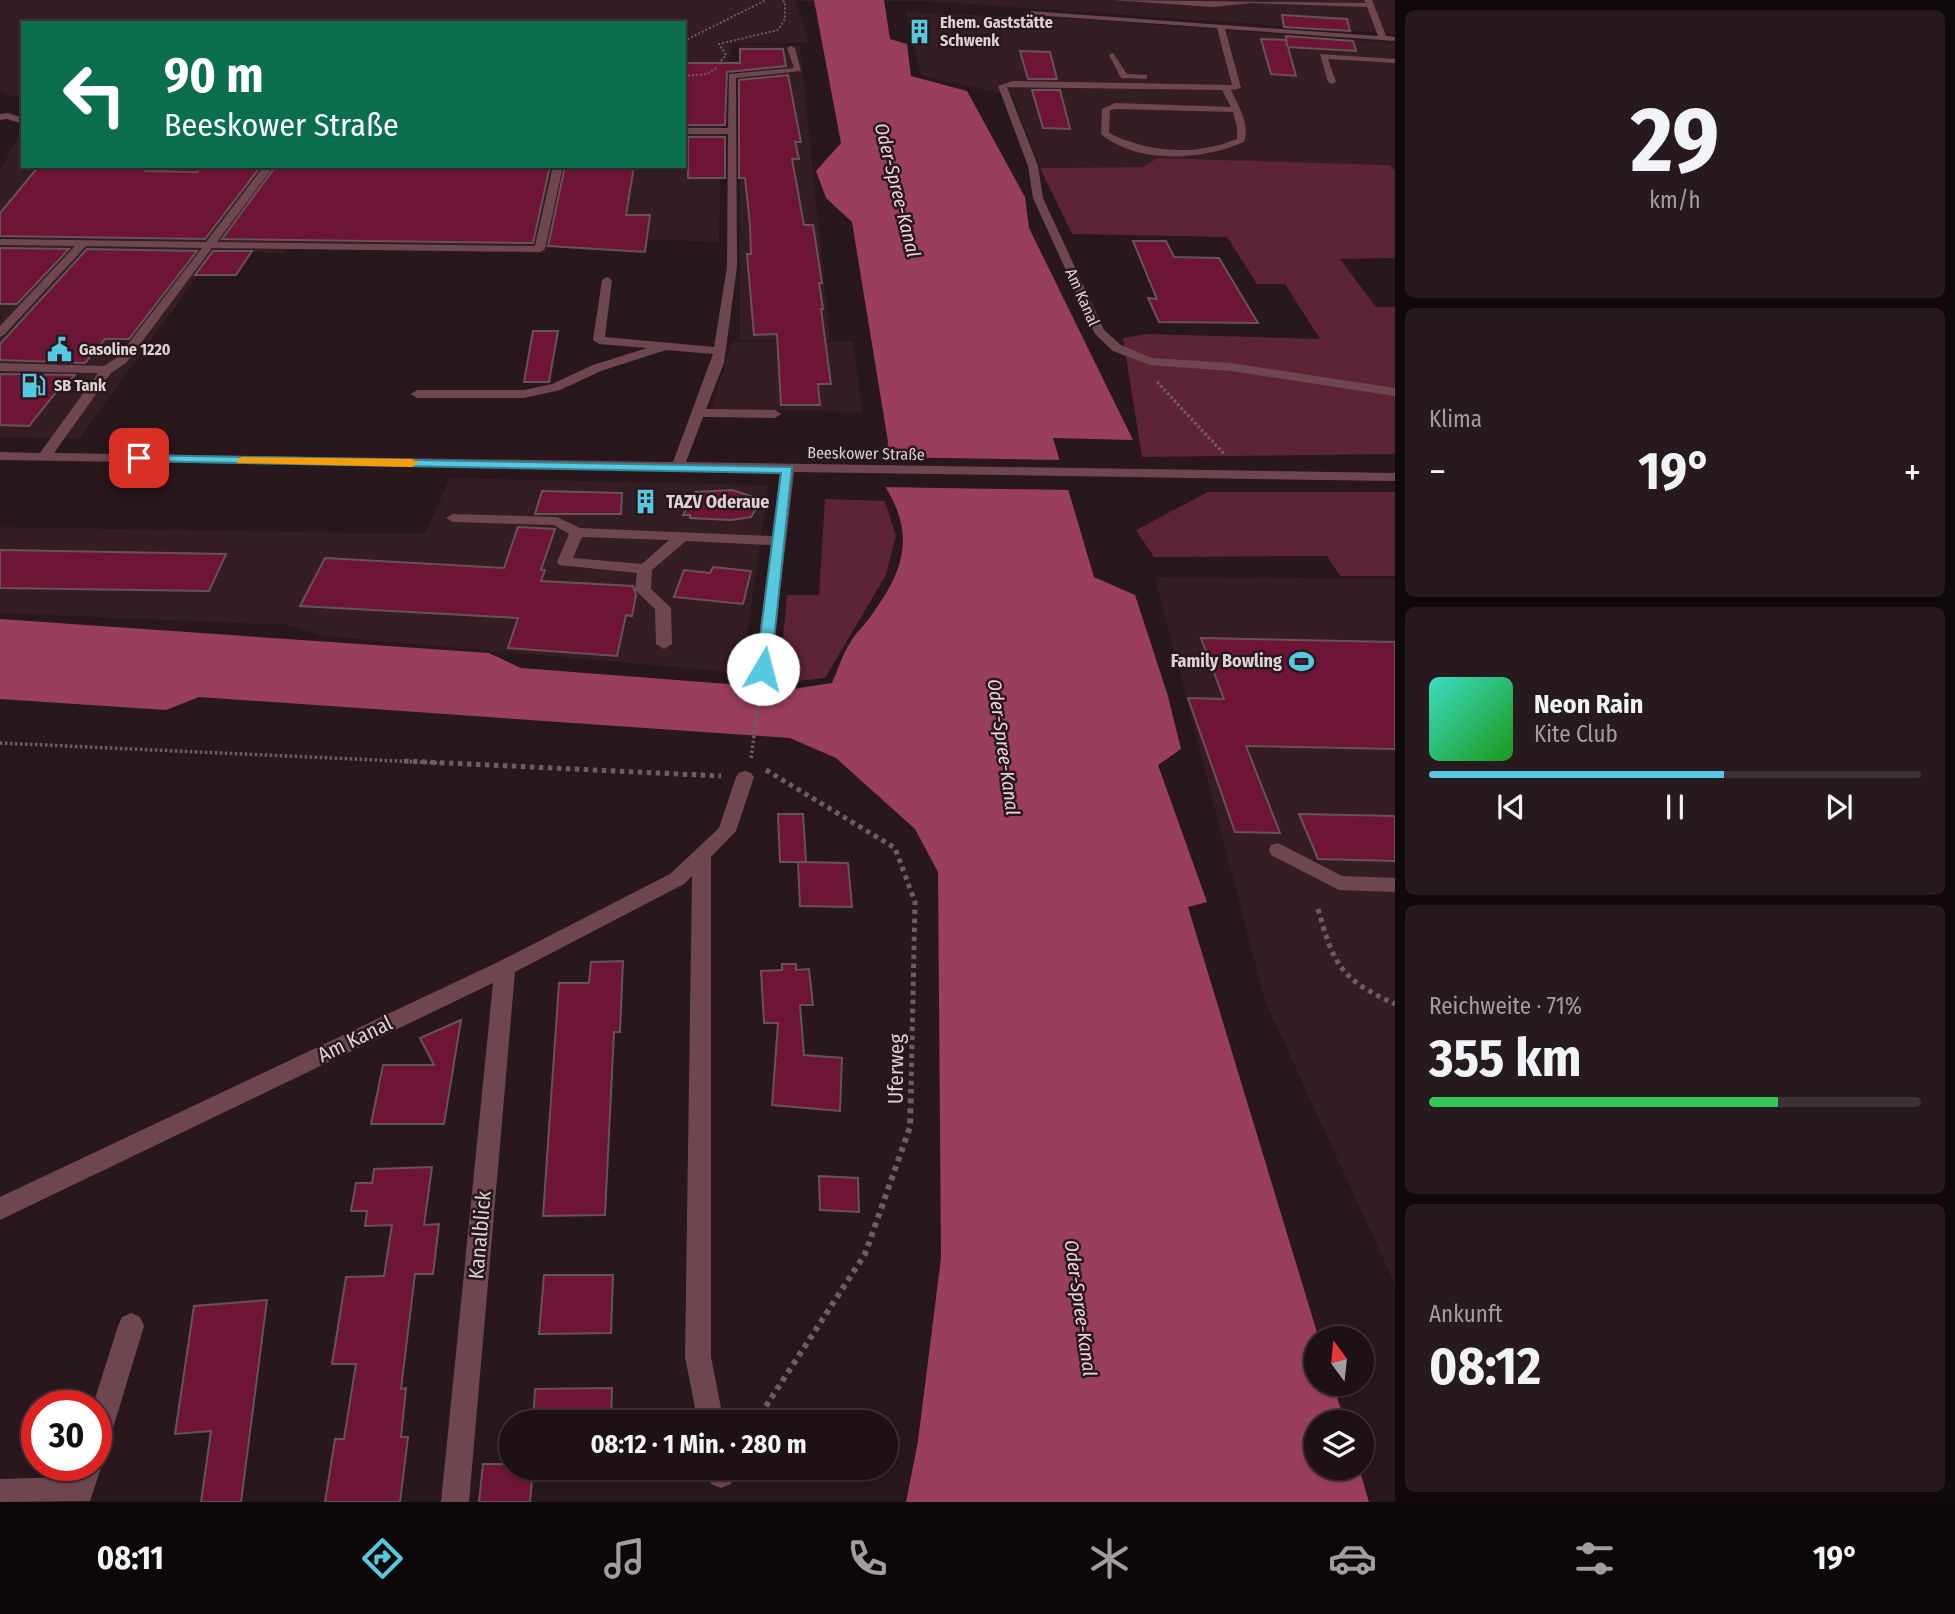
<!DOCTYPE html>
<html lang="de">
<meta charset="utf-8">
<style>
:root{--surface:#1e1115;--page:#261a1e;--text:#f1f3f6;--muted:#a19da0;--line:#3c3134;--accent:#56c9e0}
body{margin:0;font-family:"Fira Sans Condensed",sans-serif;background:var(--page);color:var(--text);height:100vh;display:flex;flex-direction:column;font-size:26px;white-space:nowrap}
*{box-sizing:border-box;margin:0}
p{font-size:23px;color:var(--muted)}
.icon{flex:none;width:38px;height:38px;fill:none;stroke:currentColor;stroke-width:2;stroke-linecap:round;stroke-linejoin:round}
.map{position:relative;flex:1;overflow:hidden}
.side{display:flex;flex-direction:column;gap:10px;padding:10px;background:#10090c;width:560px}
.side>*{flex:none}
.banner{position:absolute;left:21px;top:21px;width:665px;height:147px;border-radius:0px;box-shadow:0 2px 5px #0004,0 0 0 2px var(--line);background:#0b6e4f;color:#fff;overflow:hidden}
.needle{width:46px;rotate:345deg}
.tools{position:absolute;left:1304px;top:1326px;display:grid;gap:14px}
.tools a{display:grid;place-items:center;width:70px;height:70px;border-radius:50%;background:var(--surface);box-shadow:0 2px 5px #0004,0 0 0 2px var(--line);font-size:35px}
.speed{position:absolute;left:21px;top:1390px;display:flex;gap:14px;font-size:35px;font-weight:700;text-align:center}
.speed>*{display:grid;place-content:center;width:91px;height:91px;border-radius:50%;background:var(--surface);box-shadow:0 2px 5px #0004,0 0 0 2px var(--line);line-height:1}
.speed .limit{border:10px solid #d22;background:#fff;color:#111}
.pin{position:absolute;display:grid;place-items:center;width:60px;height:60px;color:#fff;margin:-30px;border-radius:14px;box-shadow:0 4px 10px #0006}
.me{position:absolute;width:77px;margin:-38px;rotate:8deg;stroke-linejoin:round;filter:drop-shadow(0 0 5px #0008)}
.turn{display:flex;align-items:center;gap:24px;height:147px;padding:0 28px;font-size:32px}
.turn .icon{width:91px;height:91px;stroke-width:2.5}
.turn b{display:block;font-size:49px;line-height:60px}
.big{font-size:52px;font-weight:700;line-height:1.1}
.side .card{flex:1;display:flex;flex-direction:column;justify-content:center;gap:10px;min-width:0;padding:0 24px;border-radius:10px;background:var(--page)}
.side .dial{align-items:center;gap:0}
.dial b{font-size:91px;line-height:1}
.song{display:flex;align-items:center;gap:21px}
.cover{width:84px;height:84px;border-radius:10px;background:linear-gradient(135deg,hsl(170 70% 55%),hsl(120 70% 35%))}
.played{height:7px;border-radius:4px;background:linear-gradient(90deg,var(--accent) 60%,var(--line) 60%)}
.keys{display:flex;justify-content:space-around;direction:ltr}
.heat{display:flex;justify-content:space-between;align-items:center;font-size:38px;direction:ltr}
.charge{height:10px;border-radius:5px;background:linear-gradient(90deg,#34c759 71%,var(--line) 0)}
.trip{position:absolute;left:499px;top:1410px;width:399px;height:70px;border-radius:35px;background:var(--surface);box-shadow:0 2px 5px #0004,0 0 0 2px var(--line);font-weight:700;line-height:70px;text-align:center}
.tab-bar{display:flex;height:112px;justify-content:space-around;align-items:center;background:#0c0708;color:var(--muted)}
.tab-bar .icon{width:49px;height:49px}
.tab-bar .on{color:var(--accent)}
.tab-bar b{font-size:32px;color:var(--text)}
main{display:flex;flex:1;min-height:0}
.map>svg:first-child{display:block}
.built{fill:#351d24}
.green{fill:#5d2336}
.water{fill:#993e5b}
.pier{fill:#28171c}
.building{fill:#6e1437;stroke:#675257;stroke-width:2}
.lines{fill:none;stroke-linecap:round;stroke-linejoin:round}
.path-far3{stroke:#6d5d61;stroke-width:2;stroke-dasharray:2 2;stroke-linecap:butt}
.path-far2{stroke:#6d5d61;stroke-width:3.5;stroke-dasharray:2.5 2.5;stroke-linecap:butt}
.path-far1{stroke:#6d5d61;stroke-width:5;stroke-dasharray:4.5 4.5;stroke-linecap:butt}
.path{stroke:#6d5d61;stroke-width:6;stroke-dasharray:5 5;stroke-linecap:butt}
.minor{fill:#6e4650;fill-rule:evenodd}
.route{fill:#56c9e0;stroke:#388392;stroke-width:2}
.slow{fill:#f59e0b}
.labels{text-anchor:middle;stroke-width:5;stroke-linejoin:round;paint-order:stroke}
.far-poi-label{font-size:16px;font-weight:bold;fill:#dfd2d5;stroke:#28171c;text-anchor:start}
.far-street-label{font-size:16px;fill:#dfd2d5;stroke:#28171c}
.poi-label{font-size:18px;font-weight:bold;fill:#dfd2d5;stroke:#28171c;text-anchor:start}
.water-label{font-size:19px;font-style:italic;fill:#efd4da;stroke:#28171c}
.near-street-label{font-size:21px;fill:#dfd2d5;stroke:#28171c}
</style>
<main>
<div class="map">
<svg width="1395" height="1502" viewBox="0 0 1395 1502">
<rect width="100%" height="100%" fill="#28171c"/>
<path class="built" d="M0,0h1395v34l-468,-33h-132l14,42h-76l-7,24 -42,14v-58h-661v73l-12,1 -11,-6z
M906,12l184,8 305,23v128l-5,-6 -233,-7 -13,9 -104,1 -27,-72 -92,-20z
M739,45l61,1 30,294h-90z
M684,105h38l-3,137 -168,-6 -5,17 -259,-4 -4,4 -68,-1 -136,187 -79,-2v-117l4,-5h-4v-145l23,-42v38h661z
M732,342h121l9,70 -151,-3z
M450,478l318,7 -26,188 -419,-37 -34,-11 -289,-12v-86l425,7z
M1155,577l240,2v705l-130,-283z"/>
<path class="green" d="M1157,158l233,7 5,6v87l-55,1 36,48h19v147l-253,3 -19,-119 25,-4 172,5 -35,-55h-28l-30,-47 -155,-3 -32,-66 104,-1z
M1208,492h187v84h-55l-13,-20 -173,1 -18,-27z
M825,499l60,2 11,35 -10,39 -61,103 -46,5 8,-88h32z"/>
<path class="water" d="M814,0h70l6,39 17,5 4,32 56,15 58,106 4,31 104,212 -80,-2 41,139 41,18 33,101 13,53 -23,16 49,137 -19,5 131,432h-3v45h17l12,39h-29v45h43l10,34h-463l12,-61 23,-183 -3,-386 -23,-43 -79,-71 -46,-20 -591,-41 -33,13 -166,-11v-80l489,34 32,15 272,21 39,-6c6,-13 10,-28 18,-40 6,-11 16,-19 23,-30 34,-47 42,-83 8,-133l7,-38 -36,-220 -26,-24 -10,-27 25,-28z"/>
<path class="pier" d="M882,457l181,3 9,30 -191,-3 -4,-8z"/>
<path class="building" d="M1282,15l65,4 3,12 -66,-4z
M1286,36l67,5 3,10 -68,-4 8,29 -25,-2 -10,-35 25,1 1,6z
M740,49h43l3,17 -59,6 -2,53h-41v-62h56z
M1020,51l30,1 7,27h-29z
M788,75l13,67h-6l4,17h-7l12,66h9l9,58h-3l4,26h-2l10,75h-13l2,21h-39l-4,-71 -23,1 -7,-81h4l-1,-29 -5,-47h-6v-98z
M1032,90h28l10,39 -27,-1z
M688,137h37v41h-37z
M39,166h109l-3,5 52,1 4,-6h60l-56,73 -205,-3v-23z
M276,166h274l-17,77 -311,-4z
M565,166h69l-8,49h24l-5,37 -97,-6z
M1133,241h33l8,16 45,1 39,65 -99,-1 -11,-24 9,1z
M0,248l69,1 -52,55h-17z
M87,249l110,2 -68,88h-24l-20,24 -85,-3v-16z
M213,251h39l-16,24h-41z
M533,331h25l-9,51h-25z
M0,374l75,1 -13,16h-5l-28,35 -29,-1z
M732,490l19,6 6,11 -6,10 -20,3 -41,-2v-3h-7l12,-23z
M542,491l80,2 -1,21h-86z
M518,527l37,2 -14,41h4l-4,11 92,5 3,9 -4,21 -6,-1 -9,41 -109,-8 10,-30 -218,-12 25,-48 179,10z
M0,550l226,4 -17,37 -209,-3z
M713,567l38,4 -8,33 -69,-7 10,-27 26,3z
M1201,638l194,4v107l-149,-3 34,87 -45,-1 -47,-134 36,1z
M778,814h25l3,48h-26z
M1299,814l96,2v45l-77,-2z
M798,862l50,1 4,44 -52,-1z
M623,961l-3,71h-6l-9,183 -62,1 16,-233h30l2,-21z
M782,964h14v6l13,-1 4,36h-13l4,50 38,3 -2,53 -68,-6 6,-82h-14l-3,-52 21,-1z
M461,1020l-17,104h-73l12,-59h51l-14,-27z
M432,1167l-8,58 15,-1 -6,50h-18l-14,115 5,-1 -5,49h7l-8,65h-75l10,-63h9l12,-75h-24l14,-87 38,-1 8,-51 -27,1 2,-15h-16l5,-28h16l2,-14z
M819,1176l39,2 1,34 -39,-2z
M544,1275h69l-2,58 -72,1z
M267,1300l-26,202h-40l10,-71 -36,3 19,-128z
M612,1388l-1,35h-78l2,-34z
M483,1464h28v4h22l-3,34h-51z"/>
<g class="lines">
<path class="path-far3" d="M684,41l82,-41
M721,61l5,-6 -7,-11 59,-14 7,-11v-17l-4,-2
M684,76l23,-2 9,-6"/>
<path class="path-far2" d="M1157,382l68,73
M0,743l442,20
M751,758l10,-75"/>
<path class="path-far1" d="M404,761l317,15
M766,770l129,78 20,54 -4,189
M1318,909c16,56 22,70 77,95"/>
<path class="path" d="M755,1423l110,-169 45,-127 1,-38"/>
<path class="minor" d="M1112,0l254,3 -2,-3h8l14,36 9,1v4l-170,-12 16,59 -10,2c8,17 19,34 13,52 -42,18 -105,23 -143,-8l1,-25 13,-6 116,4 -9,-17 -215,-3 31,79 5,32 61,132 17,15 31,13 79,5 164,25v8l-164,-25 -81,-6 -37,-14 -18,-17 -62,-136 -5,-32 -30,-80 15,-5 219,4 -15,-57 -184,-13 -3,-4 348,25 -11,-29 -116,-4 -38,4zM1116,109l117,3 4,15v12c-42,17 -87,14 -128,-6l1,-23z
M791,46l4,2 6,23 -65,7 1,189 -13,96 -18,46 69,1 6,4 -6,4 -72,-1 -17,45 709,11v8l-601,-9 -23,197 -8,5 -8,-5 16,-124 -85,-4 -34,29 -1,19 20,19 1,36 -8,5 -8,-5 -1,-35 -20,-19 2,-17 -78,-8 -2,-3 12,-28 -15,-9 -101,-3 -7,-4 7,-4 104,3 23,11 192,8 8,-64 -780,-12v-8l40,1 58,-80 -98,-2v-8l104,3 14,-9 84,-109 -116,-2 -82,89 -4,2v-11l75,-80 -75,-1v-6l206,3 58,-76h10l-57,76 318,4 18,-80h10l-18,83 -5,3 -328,-4 -86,115 -15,10 -57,80 619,9 40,-108 -47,-4 -65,21 -41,19 -36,8h-107l-6,-4 6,-4h107l28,-6 41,-19 54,-17 -48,-4 -6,-4 9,-60 5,-3 5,3 -7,57 109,10 13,-80 1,-133h-44v-6h44l1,-54 65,-6 -7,-20zM582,537l87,3 -27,24 -69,-6z
M1113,53l14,21 20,1v4l-26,-1 -12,-23z
M1320,54l75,5v4l-67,-4 8,23 -4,2 -4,-2z
M8,113l15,5v6l-16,-5 -7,1v-6z
M745,771l6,2 3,4 -18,54 -25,26v500l13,66h-26l-13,-66 7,-481 -8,8 -169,88 -46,530h-28l52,-519 -493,237v-23l498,-235 172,-88 49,-46 17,-51 3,-4z
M1278,843l64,33 53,2v14l-56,-2 -68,-35 -2,-5 2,-5z
M131,1313l9,4 4,9 -34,112 -4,10 -10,3v-46h-3l25,-79 4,-9z
M96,1455l6,10 -12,36 -90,1v-23l70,-2 4,-12h22z
M706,1468h28l-3,16 -10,4 -10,-4z"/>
</g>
<path class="route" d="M139,455l653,12 -21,202 -8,4 -7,-4 25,-196 -646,-12v-5z"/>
<path class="slow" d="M242,457l170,2 6,4 -6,4 -174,-4 -2,-3z"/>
<defs>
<symbol id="building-bare" viewBox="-9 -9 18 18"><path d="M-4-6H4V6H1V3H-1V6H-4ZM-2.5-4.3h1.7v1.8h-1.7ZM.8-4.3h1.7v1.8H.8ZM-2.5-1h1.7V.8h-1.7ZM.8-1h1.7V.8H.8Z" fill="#56c9e0" stroke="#28171c" stroke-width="2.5" paint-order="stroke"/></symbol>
<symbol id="civic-bare" viewBox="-9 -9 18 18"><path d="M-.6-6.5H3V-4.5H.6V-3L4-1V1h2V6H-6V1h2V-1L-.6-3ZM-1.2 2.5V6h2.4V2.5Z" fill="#56c9e0" stroke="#28171c" stroke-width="2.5" paint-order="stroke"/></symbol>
<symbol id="fuel-bare" viewBox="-9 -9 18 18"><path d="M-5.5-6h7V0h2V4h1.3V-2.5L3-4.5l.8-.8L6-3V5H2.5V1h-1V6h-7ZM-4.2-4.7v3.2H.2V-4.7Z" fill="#56c9e0" stroke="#28171c" stroke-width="2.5" paint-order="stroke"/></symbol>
<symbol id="stadium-bare" viewBox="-9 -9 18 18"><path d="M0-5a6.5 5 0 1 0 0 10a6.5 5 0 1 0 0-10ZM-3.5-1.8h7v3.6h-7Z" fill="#56c9e0" stroke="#28171c" stroke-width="2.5" paint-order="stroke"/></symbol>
</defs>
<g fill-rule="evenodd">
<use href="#building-bare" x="902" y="14" width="35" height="35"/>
<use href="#civic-bare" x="42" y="332" width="35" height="35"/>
<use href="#fuel-bare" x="16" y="368" width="35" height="35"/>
<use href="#building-bare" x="628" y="484" width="35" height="35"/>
<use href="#stadium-bare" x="1284" y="644" width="35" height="35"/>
</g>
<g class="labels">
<g class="far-poi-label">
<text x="940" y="28">Ehem. Gaststätte<tspan x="940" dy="18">Schwenk</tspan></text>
<text x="79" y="355">Gasoline 1220</text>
<text x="54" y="391">SB Tank</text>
</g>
<g class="far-street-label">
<text transform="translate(1083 297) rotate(66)" y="6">Am Kanal</text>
<text transform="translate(866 453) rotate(1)" y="6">Beeskower Straße</text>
</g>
<g class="poi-label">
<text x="666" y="508">TAZV Oderaue</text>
<text x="1282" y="667" text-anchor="end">Family Bowling</text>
</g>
<g class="water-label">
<text transform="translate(898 190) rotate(76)" y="7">Oder-Spree-Kanal</text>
<text transform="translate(1004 747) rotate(82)" y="7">Oder-Spree-Kanal</text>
<text transform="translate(1081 1308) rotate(82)" y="7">Oder-Spree-Kanal</text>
</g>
<g class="near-street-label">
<text transform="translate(355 1039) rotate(-26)" y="7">Am Kanal</text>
<text transform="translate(896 1069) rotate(-89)" y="7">Uferweg</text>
<text transform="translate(480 1235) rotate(-85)" y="7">Kanalblick</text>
</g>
</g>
</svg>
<div class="tools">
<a><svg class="needle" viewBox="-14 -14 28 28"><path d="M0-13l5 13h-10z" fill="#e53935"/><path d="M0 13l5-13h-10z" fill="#a19da0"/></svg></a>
<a><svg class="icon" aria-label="layers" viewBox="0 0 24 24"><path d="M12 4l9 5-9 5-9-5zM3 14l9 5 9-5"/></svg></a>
</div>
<div class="speed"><div class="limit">30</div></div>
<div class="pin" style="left:139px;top:458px;background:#d93025"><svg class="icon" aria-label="arrive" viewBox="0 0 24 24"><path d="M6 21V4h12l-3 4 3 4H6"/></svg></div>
<svg class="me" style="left:763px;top:669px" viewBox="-20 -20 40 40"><circle r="19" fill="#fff"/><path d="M0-13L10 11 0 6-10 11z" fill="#56c9e0"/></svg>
<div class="trip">08:12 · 1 Min. · 280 m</div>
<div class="banner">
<div class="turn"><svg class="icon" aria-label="left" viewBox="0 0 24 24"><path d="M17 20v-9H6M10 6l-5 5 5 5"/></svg><div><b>90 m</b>Beeskower Straße</div></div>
</div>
</div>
<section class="side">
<div class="card dial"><b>29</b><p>km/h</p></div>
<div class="card"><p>Klima</p>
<div class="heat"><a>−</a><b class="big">19°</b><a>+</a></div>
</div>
<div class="card">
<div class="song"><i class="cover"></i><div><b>Neon Rain</b><p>Kite Club</p></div></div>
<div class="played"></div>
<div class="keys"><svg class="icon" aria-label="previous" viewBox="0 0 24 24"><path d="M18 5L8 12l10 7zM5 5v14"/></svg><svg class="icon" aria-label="pause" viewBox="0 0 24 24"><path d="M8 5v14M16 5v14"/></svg><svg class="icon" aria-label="next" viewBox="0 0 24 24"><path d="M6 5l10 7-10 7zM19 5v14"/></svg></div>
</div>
<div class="card"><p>Reichweite · 71%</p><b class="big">355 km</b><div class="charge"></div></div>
<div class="card"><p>Ankunft</p><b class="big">08:12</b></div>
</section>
</main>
<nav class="tab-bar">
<b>08:11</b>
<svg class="icon on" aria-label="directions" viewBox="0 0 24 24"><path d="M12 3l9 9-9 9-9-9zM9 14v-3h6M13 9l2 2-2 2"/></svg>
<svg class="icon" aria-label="music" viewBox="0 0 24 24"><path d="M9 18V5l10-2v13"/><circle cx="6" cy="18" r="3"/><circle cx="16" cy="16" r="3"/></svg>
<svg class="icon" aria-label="phone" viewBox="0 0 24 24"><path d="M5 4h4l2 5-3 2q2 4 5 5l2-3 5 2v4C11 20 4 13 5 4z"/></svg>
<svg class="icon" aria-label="climate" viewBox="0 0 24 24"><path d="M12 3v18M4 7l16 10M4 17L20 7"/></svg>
<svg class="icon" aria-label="car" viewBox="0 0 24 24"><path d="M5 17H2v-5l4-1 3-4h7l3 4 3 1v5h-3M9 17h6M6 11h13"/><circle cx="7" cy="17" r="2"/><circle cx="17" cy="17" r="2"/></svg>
<svg class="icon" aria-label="filters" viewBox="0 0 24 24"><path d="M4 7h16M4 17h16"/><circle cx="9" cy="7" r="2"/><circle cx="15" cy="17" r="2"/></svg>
<b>19°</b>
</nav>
